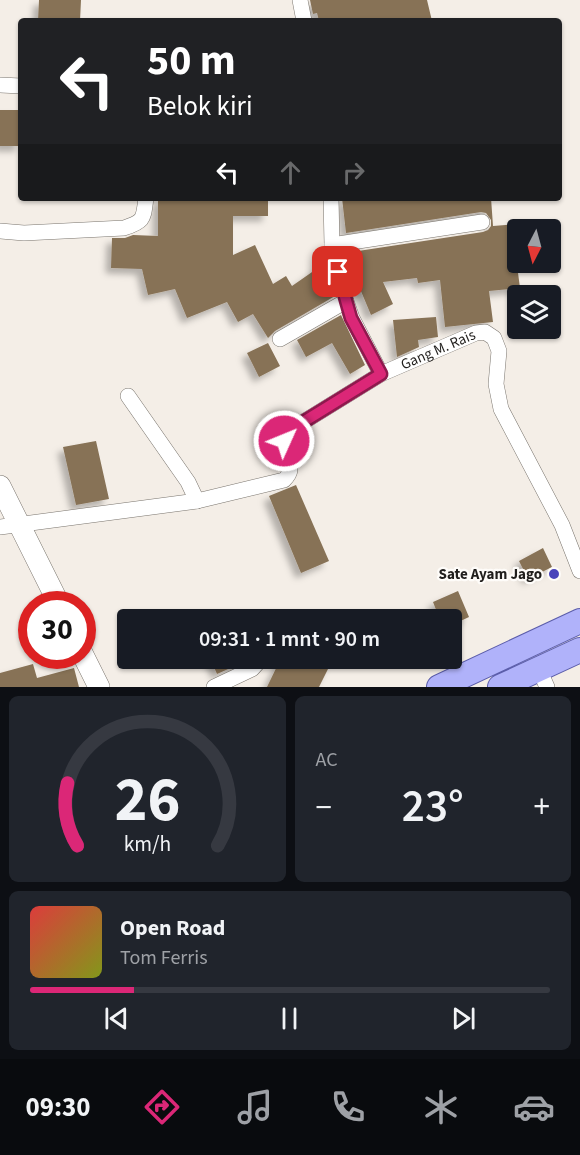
<!DOCTYPE html>
<html lang="id">
<meta charset="utf-8">
<style>
:root{--surface:#171b24;--page:#20242c;--text:#f1f3f6;--muted:#9ea1a6;--line:#363941;--accent:#db2777}
body{margin:0;font-family:"Source Sans 3",sans-serif;background:var(--page);color:var(--text);height:100vh;display:flex;flex-direction:column;font-size:22px;white-space:nowrap}
*{box-sizing:border-box;margin:0}
p{font-size:20px;color:var(--muted)}
.icon{flex:none;width:33px;height:33px;fill:none;stroke:currentColor;stroke-width:2;stroke-linecap:round;stroke-linejoin:round}
.map{position:relative;height:687px;overflow:hidden}
.sheet{display:flex;flex-direction:column;gap:9px;padding:9px;background:#0d0f14;flex:1}
.sheet>*{flex:none}
.guide{position:absolute;left:18px;top:18px;width:544px;height:183px;border-radius:6px;box-shadow:0 2px 4px #0004;background:#202124;color:#fff;overflow:hidden}
.needle{width:39px;rotate:186deg}
.buttons{position:absolute;left:507px;top:219px;display:grid;gap:12px}
.buttons a{display:grid;place-items:center;width:54px;height:54px;border-radius:6px;background:var(--surface);box-shadow:0 2px 4px #0004;font-size:30px}
.speed{position:absolute;left:18px;top:591px;display:flex;gap:12px;font-size:30px;font-weight:700;text-align:center}
.speed>*{display:grid;place-content:center;width:78px;height:78px;border-radius:50%;background:var(--surface);box-shadow:0 2px 4px #0004;line-height:1}
.speed .limit{border:9px solid #d22;background:#fff;color:#111}
.pin{position:absolute;display:grid;place-items:center;width:51px;height:51px;color:#fff;margin:-26px;border-radius:12px;box-shadow:0 3px 9px #0006}
.me{position:absolute;width:66px;margin:-33px;rotate:46deg;stroke-linejoin:round;filter:drop-shadow(0 0 4px #0008)}
.turn{display:flex;align-items:center;gap:21px;height:126px;padding:0 30px;font-size:27px}
.turn .icon{width:78px;height:78px;stroke-width:2.5}
.turn b{display:block;font-size:42px;line-height:51px}
.lanes{display:flex;align-items:center;height:57px;padding:0 30px;background:#0003;justify-content:center;gap:30px;direction:ltr}
.lanes .off{opacity:.35}
.big{font-size:45px;font-weight:600;line-height:1.1}
.sheet .widget{flex:1;display:flex;flex-direction:column;justify-content:center;gap:9px;min-width:0;padding:0 21px;border-radius:9px;background:var(--page)}
.sheet .dial{align-items:center;gap:0}
.dial svg{height:156px;overflow:visible;fill:none;stroke:var(--line);stroke-width:7;stroke-linecap:round;text-anchor:middle}
.dial text{fill:var(--text);stroke:none}
.song{display:flex;align-items:center;gap:18px}
.cover{width:72px;height:72px;border-radius:9px;background:linear-gradient(135deg,hsl(0 70% 55%),hsl(70 70% 35%))}
.played{height:6px;border-radius:3px;background:linear-gradient(90deg,var(--accent) 20%,var(--line) 20%)}
.keys{display:flex;justify-content:space-around;direction:ltr}
.heat{display:flex;justify-content:space-between;align-items:center;font-size:33px;direction:ltr}
.sheet .tiles{flex:1;display:grid;gap:9px;grid-template-columns:1fr 1fr}
.widget:last-child{grid-column:span 2}
.trip{position:absolute;left:117px;top:609px;width:345px;height:60px;border-radius:6px;background:var(--surface);box-shadow:0 2px 4px #0004;font-weight:600;line-height:60px;text-align:center}
.tabs{display:flex;height:96px;justify-content:space-around;align-items:center;background:#090b0e;color:var(--muted)}
.tabs .icon{width:42px;height:42px}
.tabs .current{color:var(--accent)}
.tabs b{font-size:27px;color:var(--text)}
.map>svg:first-child{display:block}
.building{fill:#877256;filter:url(#shadow)}
.lines{fill:none;stroke-linecap:round;stroke-linejoin:round}
.street-casing{stroke:#7a756e;stroke-width:16}
.secondary-casing{stroke:#7a756e;stroke-width:22}
.primary-casing{stroke:#5b5daa;stroke-width:26}
.street{stroke:#fff;stroke-width:15}
.secondary{stroke:#fff;stroke-width:21}
.primary{stroke:#b0b2fa;stroke-width:24}
.route-casing{stroke:#8e194d;stroke-width:15}
.route{stroke:#db2777;stroke-width:10}
.poi-dot{fill:#4a44ba;stroke:#fefcf9;stroke-width:2}
.labels{text-anchor:middle;stroke-width:4.5;stroke-linejoin:round;paint-order:stroke}
.street-label{font-size:15px;fill:#201e1c;stroke:#fefcf9}
.poi-label{font-size:15px;font-weight:bold;fill:#201e1c;stroke:#fefcf9;text-anchor:end}
</style>
<div class="map">
<svg width="580" height="687" viewBox="0 0 580 687">
<defs>
<filter id="shadow"><feDropShadow dx="-5.5" dy="5.5" stdDeviation="3" flood-color="#0004"/></filter>
</defs>
<rect width="100%" height="100%" fill="#f4eee7"/>
<path class="building" d="M39,0h42l-1,21h-42z
M310,0h117l5,21h-113l-2,-8 -4,1z
M0,110h21v36h-21z
M158,198h110v18h-35v39l22,-10 18,39 13,-8 6,10 33,-23 3,4 7,29 -60,35 -7,7 -15,-24 -15,8 -11,-20 -40,16 -12,-29 -27,6 -6,-26 -31,-1 1,-30h13l8,-3 25,1z
M342,198h149l2,28 25,-2v25l-3,1 5,38 -31,3 4,31 -48,5 -5,-47 -22,3 -1,-5 -34,4 10,22 -22,11 -26,-62 138,-21 5,-2 3,-4v-6l-5,-7 -5,-1 -135,21z
M341,315l24,50 -15,9 -18,-31 -26,14 -9,-17z
M436,317l2,20 -20,3 1,7 -22,10 -4,-37z
M268,343l12,23 -21,11 -12,-24z
M96,441l13,58 -33,6 -13,-58z
M296,485l33,76 -28,12 -32,-77z
M543,548l9,19 -24,12 -9,-18z
M458,591l11,26 -17,8v-5h-12l-7,-18z
M210,658h38l-2,3 -29,13z
M281,658h34l15,7 -11,22h-52z
M33,664l4,14 37,-10 5,19h-79v-14z"/>
<g class="lines">
<defs>
<g id="street">
<path d="M300,0l4,21"/>
<path d="M0,85l21,1"/>
<path d="M331,198l1,47 14,56 6,17 29,56"/>
<path d="M0,231l24,2 100,-5c21,-7 19,-9 22,-30"/>
<path d="M332,245l150,-23"/>
<path d="M280,339l66,-38"/>
<path d="M128,396l60,86 9,19"/>
<path id="s1" d="M0,527l197,-26 87,-21c13,-12 1,-19 0,-33 -1,-4 1,-10 3,-15l94,-58 95,-41 9,-1 9,6 5,13 -3,33 5,25 61,116 18,46"/>
<path d="M539,669l8,18"/>
<path d="M214,687l38,-18 10,-11"/>
</g>
<path id="secondary" d="M0,486l59,118
M82,653l17,34"/>
<path id="primary" d="M439,687l141,-66
M500,687l80,-37"/>
</defs>
<use href="#street" class="street-casing"/>
<use href="#secondary" class="secondary-casing"/>
<use href="#primary" class="primary-casing"/>
<use href="#street" class="street"/>
<use href="#secondary" class="secondary"/>
<use href="#primary" class="primary"/>
</g>
<g class="lines">
<defs>
<path id="route" d="M284,441l3,-9 94,-58 -30,-56 -13,-46"/>
</defs>
<use href="#route" class="route-casing"/>
<use href="#route" class="route"/>
</g>
<circle class="poi-dot" cx="554" cy="574" r="6"/>
<g class="labels">
<g class="street-label">
<text dy="5" stroke="none"><textPath href="#s1" startOffset="512">Gang M. Rais</textPath></text>
</g>
<g class="poi-label">
<text x="542" y="579">Sate Ayam Jago</text>
</g>
</g>
</svg>
<div class="buttons">
<a><svg class="needle" viewBox="-14 -14 28 28"><path d="M0-13l5 13h-10z" fill="#e53935"/><path d="M0 13l5-13h-10z" fill="#9ea1a6"/></svg></a>
<a><svg class="icon" aria-label="layers" viewBox="0 0 24 24"><path d="M12 4l9 5-9 5-9-5zM3 14l9 5 9-5"/></svg></a>
</div>
<div class="speed"><div class="limit">30</div></div>
<div class="pin" style="left:338px;top:272px;background:#d93025"><svg class="icon" aria-label="arrive" viewBox="0 0 24 24"><path d="M6 21V4h12l-3 4 3 4H6"/></svg></div>
<svg class="me" style="left:284px;top:441px" viewBox="-20 -20 40 40"><circle r="17" fill="#db2777" stroke="#fff" stroke-width="3"/><path d="M0-11L8 9 0 5-8 9z" fill="#fff"/></svg>
<div class="trip">09:31 · 1 mnt · 90 m</div>
<div class="guide">
<div class="turn"><svg class="icon" aria-label="left" viewBox="0 0 24 24"><path d="M17 20v-9H6M10 6l-5 5 5 5"/></svg><div><b>50 m</b>Belok kiri</div></div>
<div class="lanes"><svg class="icon" aria-label="left" viewBox="0 0 24 24"><path d="M17 20v-9H6M10 6l-5 5 5 5"/></svg><svg class="icon off" aria-label="ahead" viewBox="0 0 24 24"><path d="M12 20V5M6 11l6-6 6 6"/></svg><svg class="icon off" aria-label="right" viewBox="0 0 24 24"><path d="M7 20v-9h11M14 6l5 5-5 5"/></svg></div>
</div>
</div>
<section class="sheet">
<div class="tiles">
<div class="widget dial"><svg viewBox="0 0 100 80">
<path d="M14 69A42 42 0 1 1 86 69"/>
<path d="M14 69A42 42 0 0 1 9 37" stroke="#db2777"/>
<text x="50" y="56" font-size="32" font-weight="700">26</text>
<text x="50" y="72" font-size="11">km/h</text>
</svg></div>
<div class="widget"><p>AC</p>
<div class="heat"><a>−</a><b class="big">23°</b><a>+</a></div>
</div>
<div class="widget">
<div class="song"><i class="cover"></i><div><b>Open Road</b><p>Tom Ferris</p></div></div>
<div class="played"></div>
<div class="keys"><svg class="icon" aria-label="previous" viewBox="0 0 24 24"><path d="M18 5L8 12l10 7zM5 5v14"/></svg><svg class="icon" aria-label="pause" viewBox="0 0 24 24"><path d="M8 5v14M16 5v14"/></svg><svg class="icon" aria-label="next" viewBox="0 0 24 24"><path d="M6 5l10 7-10 7zM19 5v14"/></svg></div>
</div>
</div>
</section>
<nav class="tabs">
<b>09:30</b>
<svg class="icon current" aria-label="directions" viewBox="0 0 24 24"><path d="M12 3l9 9-9 9-9-9zM9 14v-3h6M13 9l2 2-2 2"/></svg>
<svg class="icon" aria-label="music" viewBox="0 0 24 24"><path d="M9 18V5l10-2v13"/><circle cx="6" cy="18" r="3"/><circle cx="16" cy="16" r="3"/></svg>
<svg class="icon" aria-label="phone" viewBox="0 0 24 24"><path d="M5 4h4l2 5-3 2q2 4 5 5l2-3 5 2v4C11 20 4 13 5 4z"/></svg>
<svg class="icon" aria-label="climate" viewBox="0 0 24 24"><path d="M12 3v18M4 7l16 10M4 17L20 7"/></svg>
<svg class="icon" aria-label="car" viewBox="0 0 24 24"><path d="M5 17H2v-5l4-1 3-4h7l3 4 3 1v5h-3M9 17h6M6 11h13"/><circle cx="7" cy="17" r="2"/><circle cx="17" cy="17" r="2"/></svg>
</nav>
